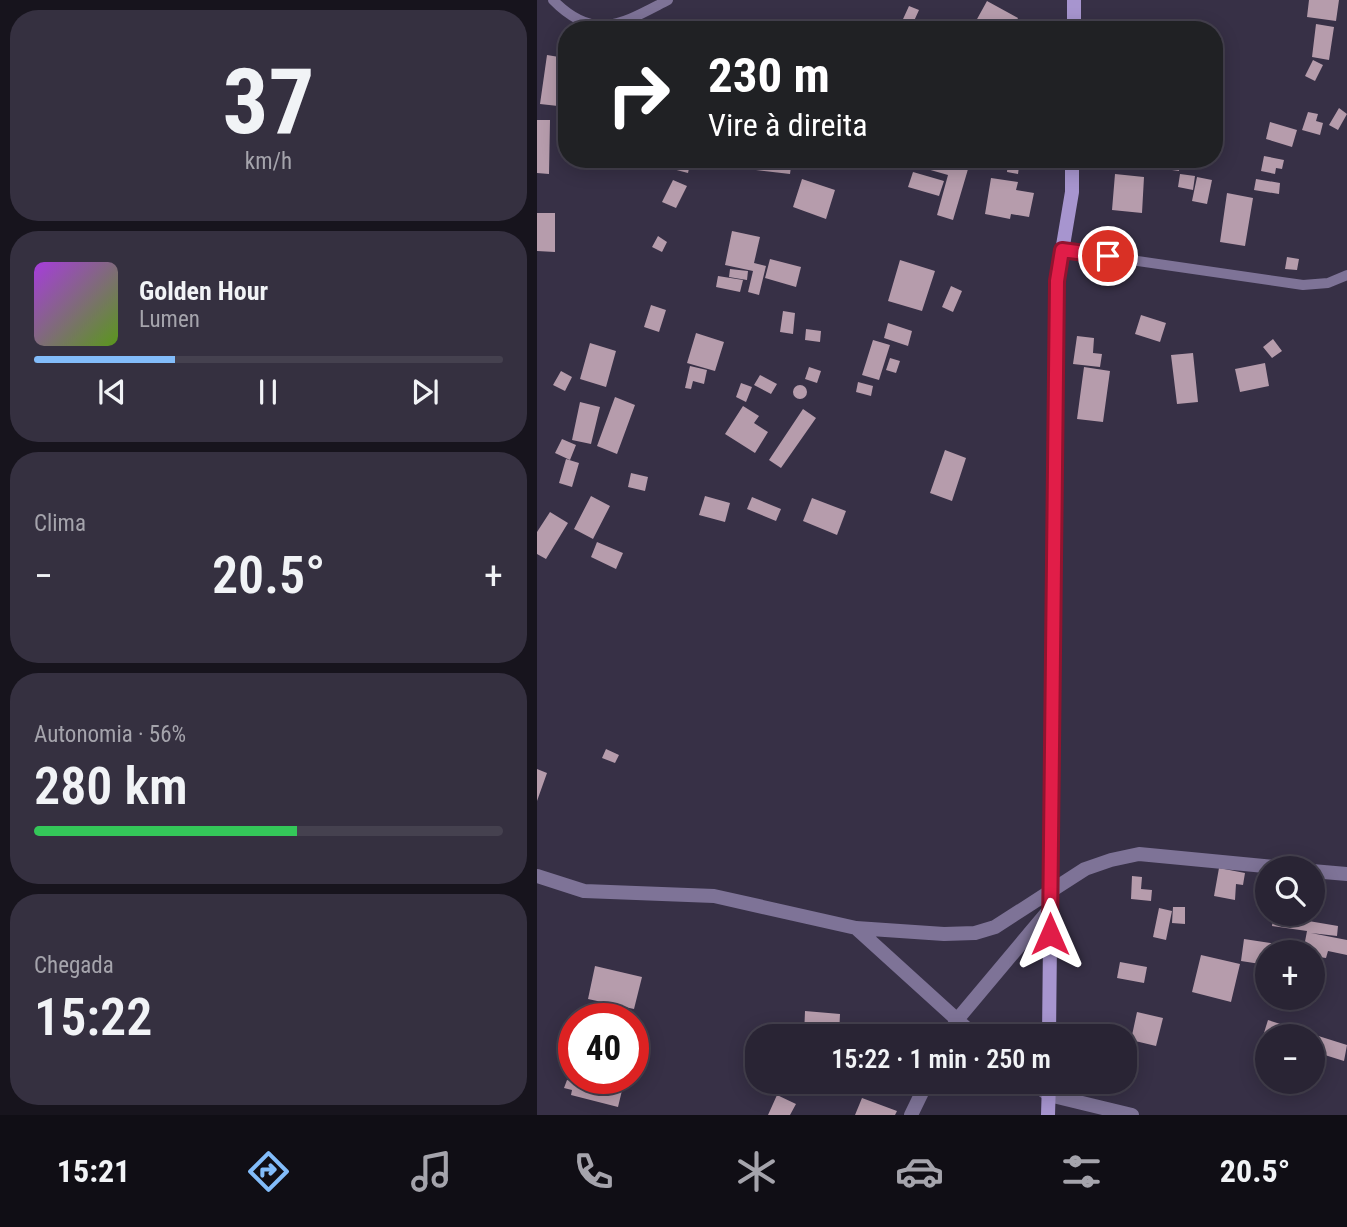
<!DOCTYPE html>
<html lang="pt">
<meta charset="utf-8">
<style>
:root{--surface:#292434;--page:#353040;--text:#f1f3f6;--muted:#a5a4ac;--line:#45414f;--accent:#82bcfa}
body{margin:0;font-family:"Roboto Condensed",sans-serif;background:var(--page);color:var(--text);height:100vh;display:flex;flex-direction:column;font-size:26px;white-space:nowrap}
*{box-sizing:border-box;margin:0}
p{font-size:23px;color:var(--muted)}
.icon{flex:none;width:38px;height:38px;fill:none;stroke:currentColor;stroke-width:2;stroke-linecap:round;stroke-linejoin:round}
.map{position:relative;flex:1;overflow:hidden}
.panel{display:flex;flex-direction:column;gap:10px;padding:10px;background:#17141d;width:537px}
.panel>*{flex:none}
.top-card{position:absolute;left:21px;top:21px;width:665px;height:147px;border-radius:28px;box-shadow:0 4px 18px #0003,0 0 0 2px var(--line);background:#202124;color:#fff;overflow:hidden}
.buttons{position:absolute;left:718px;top:856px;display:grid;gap:14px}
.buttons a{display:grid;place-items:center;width:70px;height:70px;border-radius:50%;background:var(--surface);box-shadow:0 4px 18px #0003,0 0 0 2px var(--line);font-size:35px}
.speed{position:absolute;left:21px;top:1003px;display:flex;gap:14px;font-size:35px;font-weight:700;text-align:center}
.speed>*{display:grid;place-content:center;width:91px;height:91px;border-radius:50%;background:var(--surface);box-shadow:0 4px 18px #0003,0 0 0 2px var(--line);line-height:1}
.speed .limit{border:10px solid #d22;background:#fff;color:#111}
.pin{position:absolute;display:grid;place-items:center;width:60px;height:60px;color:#fff;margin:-30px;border:4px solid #fff;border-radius:50%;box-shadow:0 2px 7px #0007}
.me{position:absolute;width:77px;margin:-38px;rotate:0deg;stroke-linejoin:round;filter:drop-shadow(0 0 5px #0008)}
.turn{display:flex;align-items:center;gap:24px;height:147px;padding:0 35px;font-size:32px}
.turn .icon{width:91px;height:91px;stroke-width:2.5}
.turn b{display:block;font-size:49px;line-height:60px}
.big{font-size:52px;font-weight:600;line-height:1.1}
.panel .tile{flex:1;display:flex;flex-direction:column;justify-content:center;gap:10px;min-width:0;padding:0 24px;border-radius:28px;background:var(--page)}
.panel .dial{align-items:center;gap:0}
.dial b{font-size:91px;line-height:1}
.song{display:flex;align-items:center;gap:21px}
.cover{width:84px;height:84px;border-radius:10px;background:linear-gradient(135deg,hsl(280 70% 55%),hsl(90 70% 35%))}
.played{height:7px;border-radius:4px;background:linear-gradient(90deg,var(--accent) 30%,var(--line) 30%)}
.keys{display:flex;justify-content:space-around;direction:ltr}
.heat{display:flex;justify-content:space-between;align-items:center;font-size:38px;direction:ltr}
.charge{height:10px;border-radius:5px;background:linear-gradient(90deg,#34c759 56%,var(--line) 0)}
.trip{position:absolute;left:208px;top:1024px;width:392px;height:70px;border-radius:28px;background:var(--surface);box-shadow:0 4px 18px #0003,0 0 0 2px var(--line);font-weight:600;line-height:70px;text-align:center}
.menu{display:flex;height:112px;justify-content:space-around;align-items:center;background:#100e15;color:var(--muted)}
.menu .icon{width:49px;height:49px}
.menu .selected{color:var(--accent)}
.menu b{font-size:32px;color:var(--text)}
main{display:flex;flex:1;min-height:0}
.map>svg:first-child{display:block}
.building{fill:#b69cac}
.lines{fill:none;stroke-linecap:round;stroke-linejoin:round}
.lane{stroke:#7e7397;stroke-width:10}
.street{stroke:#7e7397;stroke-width:14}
.secondary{stroke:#a795cf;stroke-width:14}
.route-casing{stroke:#92132f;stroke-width:18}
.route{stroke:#e11d48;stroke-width:12}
</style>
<main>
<section class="panel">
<div class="tile dial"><b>37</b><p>km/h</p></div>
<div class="tile">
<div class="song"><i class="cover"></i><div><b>Golden Hour</b><p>Lumen</p></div></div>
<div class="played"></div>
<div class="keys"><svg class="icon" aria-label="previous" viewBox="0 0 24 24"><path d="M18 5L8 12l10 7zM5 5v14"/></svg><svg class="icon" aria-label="pause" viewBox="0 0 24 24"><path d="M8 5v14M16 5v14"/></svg><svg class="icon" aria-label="next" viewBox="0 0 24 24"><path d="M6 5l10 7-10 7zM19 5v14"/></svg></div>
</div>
<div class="tile"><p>Clima</p>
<div class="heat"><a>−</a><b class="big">20.5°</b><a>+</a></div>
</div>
<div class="tile"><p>Autonomia · 56%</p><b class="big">280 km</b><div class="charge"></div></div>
<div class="tile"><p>Chegada</p><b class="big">15:22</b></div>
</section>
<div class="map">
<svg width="810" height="1115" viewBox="0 0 810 1115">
<rect width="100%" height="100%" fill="#373046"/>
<path class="building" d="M772,0h30l-3,21 -29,-4z
M450,1l31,17 -6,12h-41z
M372,6l10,4 -5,11 19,9h-35z
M779,24l18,3 -5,33 -17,-3z
M10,55l18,3 -7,48 -18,-2z
M776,60l10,5 -8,16 -10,-5z
M802,108l8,6 -9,16 -9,-5z
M771,112l10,2 -2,7 7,2 -3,12 -18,-5z
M0,120h13l-1,54 -12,-1z
M733,122l27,8 -5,17 -26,-8z
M727,156l20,4 -2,9 -6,-1 -1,6 -14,-3z
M134,159h20l-3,14 -19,-5z
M221,159h34l-2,15 -34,-4z
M385,159h30l-2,11 3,-11h18l-18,61 -16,-5 11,-40 -28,-8z
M471,159h12l-2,15 -11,-2z
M588,159h28l-1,9 -28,-3z
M629,159h14l-1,12 -14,-2z
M376,172l31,9 -5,15 -31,-9z
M578,174l29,3 -2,36 -30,-3z
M643,174l15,2 -2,14 -15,-3z
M660,177l15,3 -5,24 -15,-3z
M454,178l27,4 -2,8 18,3 -5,24 -18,-3 -1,5 -25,-5z
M265,179l33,11 -9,29 -33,-12z
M719,179l24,4 -1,11 -25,-4z
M136,180l14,6 -11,22 -14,-6z
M690,193l26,5 -8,48 -25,-4z
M0,213h18v39l-18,-1z
M195,231l28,6 -6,26 12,3 -7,29 -11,-3 5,-21 -28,-6z
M121,236l9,6 -5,10 -10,-5z
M750,257l12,2 -2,11 -12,-1z
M233,259l31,8 -5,20 -31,-9z
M363,260l35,11 -13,40 -34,-10z
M193,269l18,2 -1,9 -18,-3z
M181,276l25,4 -3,12 -24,-5z
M414,286l11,5 -9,21 -11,-5z
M114,305l15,5 -7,22 -15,-5z
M246,311l12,2 -2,21 -13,-2z
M604,315l25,8 -6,19 -25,-8z
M351,323l24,8 -4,15 -24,-8z
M269,329l15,2 -1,11 -15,-2z
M159,333l28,9 -9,29 -28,-8z
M540,336l17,2 -1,15 9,1 -2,13 -27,-3z
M736,339l9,12 -10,7 -9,-11z
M336,340l17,5 -11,35 -17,-5z
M53,343l26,8 -10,36 -26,-8z
M656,353l5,49 -21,2 -6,-49z
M353,358l10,3 -4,12 -10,-3z
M728,363l4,23 -29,6 -5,-23z
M153,366l17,4 -3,14 -11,-3 -2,8 -6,-1z
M272,367l12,4 -4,12 -12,-4z
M547,367l26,4 -7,51 -26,-3z
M24,371l11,6 -7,14 -12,-6z
M223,375l17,9 -6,10 -17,-9z
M321,382l15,4 -2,10 -15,-4z
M204,383l11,4 -6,15 -10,-5z
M256 392a7 7 0 1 1 14 0a7 7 0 1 1-14 0Z
M78,397l20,8 -18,49 -20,-8z
M43,402l20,5 -9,37 -19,-4z
M206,406l16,10 -5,7 14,9 -13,21 -30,-19z
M266,409l13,9 -35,50 -12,-8z
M25,439l14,6 -6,15 -15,-7z
M408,450l21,8 -14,43 -22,-8z
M29,459l13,4 -7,24 -13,-4z
M94,473l17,4 -3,14 -17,-4z
M54,496l19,10 -17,33 -19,-10z
M168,496l25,7 -5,19 -26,-7z
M215,497l29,12 -5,12 -29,-12z
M275,498l34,13 -9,24 -34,-14z
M13,512l18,11 -22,36 -9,-5v-22z
M60,542l26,11 -7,16 -25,-12z
M69,749l13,6 -4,8 -13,-5z
M0,769l10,4 -10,28z
M682,868l26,5 -2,12 -7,-1 -1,16 -21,-4z
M595,876l10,1 -1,12 11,1 -1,11 -20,-2z
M636,907h12v17l-13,-1z
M622,908l13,3 -6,29 -13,-3z
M731,914h18l-1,3 53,9 -1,10 -26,-3 36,7v15l-19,-4 -2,7 -14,-2v-4h-9l4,-21 -35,-5 1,-7 -5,-1z
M707,939l39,6 -1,7h-15v13l-26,-4z
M664,955l39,9 -9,38 -39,-10z
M583,962l27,5 -3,16 -27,-5z
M58,966l47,11 -8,32 -46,-10z
M61,1002l34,9 -2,7h-36z
M268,1011l35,3 -1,21 -26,-2 -1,3h-8z
M600,1012l26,6 -7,28 -25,-6z
M731,1020l79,25 -3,16 -32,-10v-15h-49z
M558,1023l13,2 -1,11h-14z
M61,1078h27l-7,29 -47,-12 1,-5 -8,-2 3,-8 29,7z
M740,1082h18l-5,11 -15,-6z
M240,1095l19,9 -6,11h-22z
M325,1098l35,13 -2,4h-40z"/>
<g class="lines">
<path class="lane" d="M16,0c42,43 70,23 115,0
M525,250l241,35 25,-2 19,-8"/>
<path class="street" d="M775,871l35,3
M0,876l47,15 130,5 142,32 88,6 31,-1 20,-6 90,-58 26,-9 28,-6 147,14
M319,928l119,108
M412,1036l7,-15 94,-112
M495,1082l17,13 83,20
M374,1115l16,-33"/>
<path class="secondary" d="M537,30v-30
M512,1036l8,-755 15,-89v-33
M511,1115l1,-33"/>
</g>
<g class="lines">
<defs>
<path id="route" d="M513,934l7,-653 5,-31 46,6"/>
</defs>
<use href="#route" class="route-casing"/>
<use href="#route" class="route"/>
</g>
</svg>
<div class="buttons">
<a><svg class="icon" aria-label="search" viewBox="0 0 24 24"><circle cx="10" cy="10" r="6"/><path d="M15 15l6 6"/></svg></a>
<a>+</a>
<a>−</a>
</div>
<div class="speed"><div class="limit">40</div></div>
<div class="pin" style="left:571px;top:256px;background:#d93025"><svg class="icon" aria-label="arrive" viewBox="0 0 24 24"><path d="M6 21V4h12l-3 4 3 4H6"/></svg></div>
<svg class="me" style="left:513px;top:934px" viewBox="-20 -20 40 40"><path d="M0-17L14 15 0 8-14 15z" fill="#e11d48" stroke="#fff" stroke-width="4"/></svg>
<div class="trip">15:22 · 1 min · 250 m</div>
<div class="top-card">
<div class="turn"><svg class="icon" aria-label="right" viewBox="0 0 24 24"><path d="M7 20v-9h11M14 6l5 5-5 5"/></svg><div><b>230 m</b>Vire à direita</div></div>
</div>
</div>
</main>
<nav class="menu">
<b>15:21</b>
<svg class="icon selected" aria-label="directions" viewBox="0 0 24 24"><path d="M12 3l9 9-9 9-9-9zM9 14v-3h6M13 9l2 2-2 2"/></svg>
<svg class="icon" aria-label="music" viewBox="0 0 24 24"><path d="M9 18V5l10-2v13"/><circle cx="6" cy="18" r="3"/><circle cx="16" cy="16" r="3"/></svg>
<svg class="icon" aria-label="phone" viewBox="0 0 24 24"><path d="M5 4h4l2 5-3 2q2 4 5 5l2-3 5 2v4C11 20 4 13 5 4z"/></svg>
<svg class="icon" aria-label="climate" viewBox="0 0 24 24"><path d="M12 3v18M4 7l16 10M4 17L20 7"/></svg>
<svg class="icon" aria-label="car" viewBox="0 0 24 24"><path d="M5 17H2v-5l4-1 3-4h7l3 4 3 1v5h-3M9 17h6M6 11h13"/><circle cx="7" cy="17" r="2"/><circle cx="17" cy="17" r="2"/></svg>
<svg class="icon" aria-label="filters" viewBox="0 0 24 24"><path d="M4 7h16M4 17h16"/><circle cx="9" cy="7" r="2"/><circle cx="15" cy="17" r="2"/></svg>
<b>20.5°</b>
</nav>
